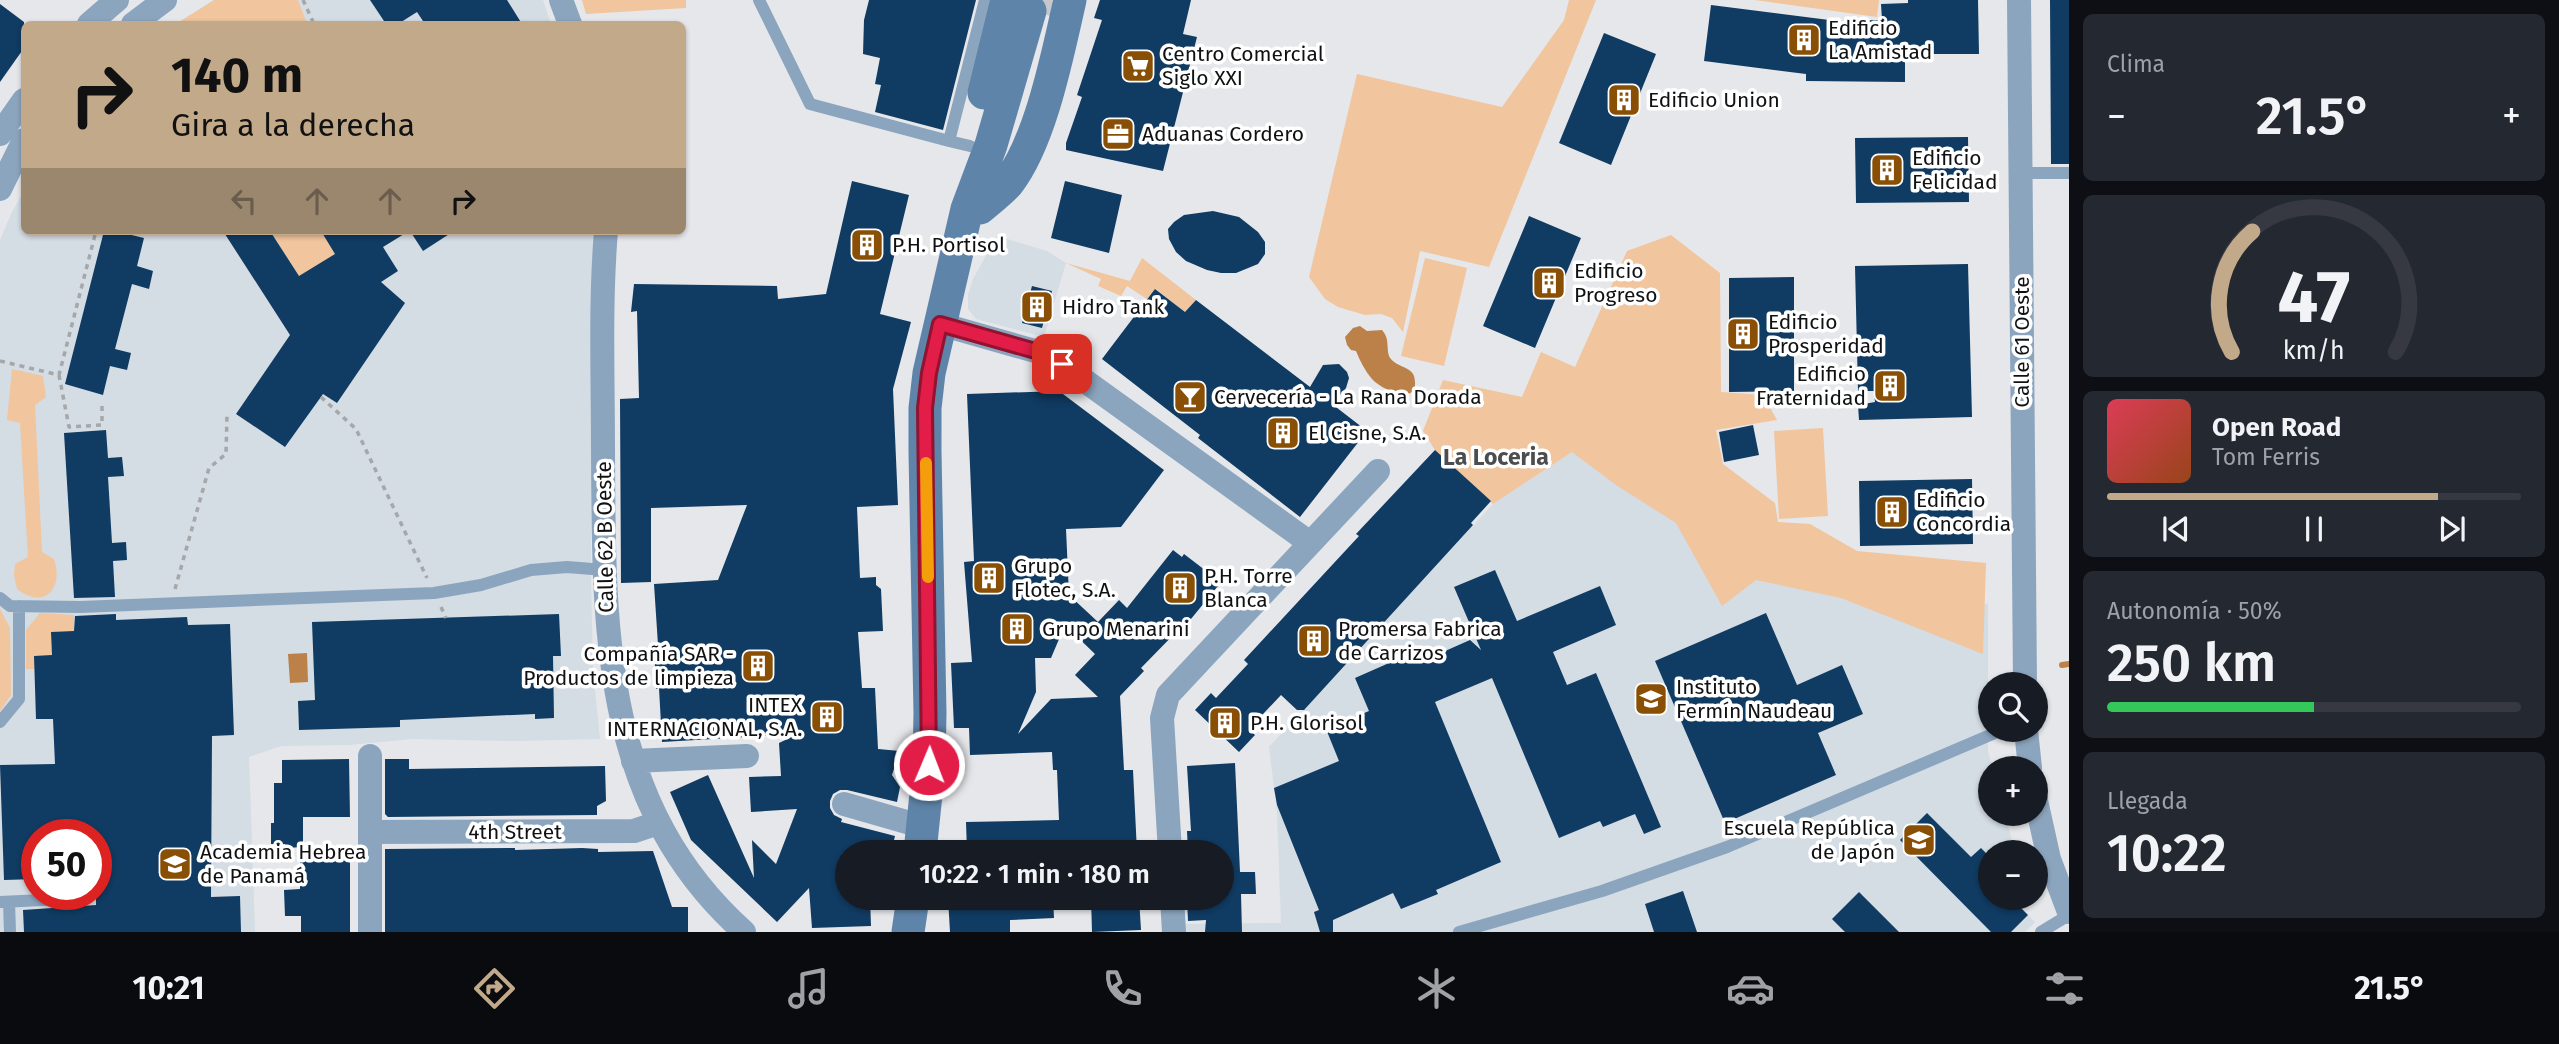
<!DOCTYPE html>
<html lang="es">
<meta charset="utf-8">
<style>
:root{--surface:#171b24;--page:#242831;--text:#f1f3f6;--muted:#9ea1a6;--line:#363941;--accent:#c2a98a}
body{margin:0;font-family:"Fira Sans",sans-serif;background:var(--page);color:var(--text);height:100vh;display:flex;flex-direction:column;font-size:26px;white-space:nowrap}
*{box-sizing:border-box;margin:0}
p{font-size:23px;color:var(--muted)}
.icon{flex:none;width:38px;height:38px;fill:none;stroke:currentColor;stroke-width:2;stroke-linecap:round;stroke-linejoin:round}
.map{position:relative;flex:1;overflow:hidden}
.panel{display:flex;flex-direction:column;gap:14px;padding:14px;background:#0d0f14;width:490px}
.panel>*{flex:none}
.guide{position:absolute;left:21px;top:21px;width:665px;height:214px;border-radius:10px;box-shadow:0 2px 5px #0004;background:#c2a98a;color:#111;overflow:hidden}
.buttons{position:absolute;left:1978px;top:672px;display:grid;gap:14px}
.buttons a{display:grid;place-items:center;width:70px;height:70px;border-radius:50%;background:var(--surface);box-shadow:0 2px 5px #0004;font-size:35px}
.speed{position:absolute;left:21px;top:819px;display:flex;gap:14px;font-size:35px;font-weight:700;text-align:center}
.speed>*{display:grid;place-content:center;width:91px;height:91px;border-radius:50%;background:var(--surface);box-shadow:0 2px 5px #0004;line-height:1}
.speed .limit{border:10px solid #d22;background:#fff;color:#111}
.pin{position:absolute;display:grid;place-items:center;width:60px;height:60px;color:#fff;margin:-30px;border-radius:14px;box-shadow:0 4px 10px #0006}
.me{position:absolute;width:77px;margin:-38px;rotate:1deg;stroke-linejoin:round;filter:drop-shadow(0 0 5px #0008)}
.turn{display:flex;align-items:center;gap:24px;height:147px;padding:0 35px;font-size:32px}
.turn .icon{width:91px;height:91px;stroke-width:2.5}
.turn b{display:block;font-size:49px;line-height:60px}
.lanes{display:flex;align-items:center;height:66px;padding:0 35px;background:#0003;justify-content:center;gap:35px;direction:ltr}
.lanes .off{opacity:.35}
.big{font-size:52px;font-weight:600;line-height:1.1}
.panel .card{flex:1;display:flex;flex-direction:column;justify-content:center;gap:10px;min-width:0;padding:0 24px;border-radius:10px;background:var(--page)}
.panel .dial{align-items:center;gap:0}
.dial svg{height:182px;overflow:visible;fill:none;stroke:var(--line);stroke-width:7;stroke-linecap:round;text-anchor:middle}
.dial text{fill:var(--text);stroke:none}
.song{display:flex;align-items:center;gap:21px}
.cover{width:84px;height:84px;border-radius:10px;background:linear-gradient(135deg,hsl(350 70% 55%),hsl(20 70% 35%))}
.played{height:7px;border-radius:4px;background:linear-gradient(90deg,var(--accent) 80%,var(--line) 80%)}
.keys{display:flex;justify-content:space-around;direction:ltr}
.heat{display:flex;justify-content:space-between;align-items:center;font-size:38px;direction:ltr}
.charge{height:10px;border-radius:5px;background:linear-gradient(90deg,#34c759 50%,var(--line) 0)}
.trip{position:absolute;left:835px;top:840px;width:399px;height:70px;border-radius:35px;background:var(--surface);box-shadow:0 2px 5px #0004;font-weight:600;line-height:70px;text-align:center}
.tab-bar{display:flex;height:112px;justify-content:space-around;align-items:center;background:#090b0e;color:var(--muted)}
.tab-bar .icon{width:49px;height:49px}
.tab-bar .on{color:var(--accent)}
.tab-bar b{font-size:32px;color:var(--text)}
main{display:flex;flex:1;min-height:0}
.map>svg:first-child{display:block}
.built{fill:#d4dce4;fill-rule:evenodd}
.green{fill:#f1c59d}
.water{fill:#bc8148}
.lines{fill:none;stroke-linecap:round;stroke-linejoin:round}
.stream{stroke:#bc8148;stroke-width:6}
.building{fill:#103b62;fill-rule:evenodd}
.secondary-tunnel{stroke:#c5c7ca;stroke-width:33;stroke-dasharray:33 17;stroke-linecap:butt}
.path{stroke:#a5a7a9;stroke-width:3.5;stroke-dasharray:5 5;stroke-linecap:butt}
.lane{stroke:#8ca5be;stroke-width:12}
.street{stroke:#8ca5be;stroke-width:24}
.secondary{stroke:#5f84a9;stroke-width:33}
.route-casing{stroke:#92132f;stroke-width:18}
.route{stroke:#e11d48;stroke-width:12}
.slow{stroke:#f59e0b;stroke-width:12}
.labels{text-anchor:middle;stroke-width:7;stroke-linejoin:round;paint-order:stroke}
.poi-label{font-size:21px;fill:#101112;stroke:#fff;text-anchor:start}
.street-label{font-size:21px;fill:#101112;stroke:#fff}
.neighbourhood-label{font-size:23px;font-weight:bold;fill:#4b4d4f;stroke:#fff}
</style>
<main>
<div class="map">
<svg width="2069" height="932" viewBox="0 0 2069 932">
<rect width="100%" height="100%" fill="#e5e7ea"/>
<path class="built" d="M214,0h329l8,24h-375z
M24,191v40h573l-6,176v173l2,91 7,68 -85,2 -103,-2 -63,6 -68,1 -32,11 6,175h-255v-692l11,-26zM37,835h59v59h-59z
M997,236l50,15 19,12 -22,74 -68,-18 -8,-10v-14l5,-16z
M1572,452l200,72h38l136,81 42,-1v148l5,16h-3v46h15l10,38h-25v46h38l1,6 -6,6 12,12 -10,10h-840v-8l96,-1 -4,-111 -8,-65 224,-243z"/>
<path class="green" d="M214,0h84l9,24h-131z
M582,0h104v8l-100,6z
M1569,0h27l-107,267 -69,-16 -17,81 -11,-14 -11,-4 -16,1 -27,-8 -13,-8 -16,-22 48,-203 145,33 62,-87z
M1755,0h124l-2,17z
M270,231h51l38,60 -60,-15z
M1671,235l49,38 1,119 42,3 14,25 -61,10 7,34 52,39 3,19 32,2 47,27 129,12 -3,91 -142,-56 -85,-18 -34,26 -46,-83 -60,-38 -44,-33 -79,52 -58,-54 -12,-19 20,-51 79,17 19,-45 34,15 52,-116z
M1142,258l54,42 -11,12 -29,-23 -9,10 -20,-13 -6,10 -23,-10 3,-7 -35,-16 64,18z
M1425,258l42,10 -23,98 -43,-10z
M12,369l31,7 3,21 -11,8 7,147 12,7c10,30 -10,51 -37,30l-3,-14 1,-11 13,-7 -8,-134 -13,-3z
M1823,428l5,88 -49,3 -5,-88z
M0,609l10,19 1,67 -11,16z
M40,613l34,2v16l-23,1 1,23 -17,14h-9v-39z"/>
<path class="water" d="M1360,326l7,5 15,-1c8,9 4,16 7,26 5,11 22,10 25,20 8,32 -31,15 -42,3 -7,-8 -12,-18 -16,-28l-5,-1 -4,-5 -2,-8 8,-9z
M307,653l1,29 -18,1 -2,-29z"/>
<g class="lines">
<path class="stream" d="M2062,665l7,-1"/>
</g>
<path class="building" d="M370,0h137l15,24h-97l-8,-12 -19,12h-12z
M869,0h107l-33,130 -68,-18 6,-27 -6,-1 5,-26 -17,-4 1,-34z
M1100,0h91l-8,34 14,3 -34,134 -97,-21v-7l16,-46 -5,-2 25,-75 -8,-2z
M1908,0h70l1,54h-74v28l-99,-1v-7l-102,-13 7,-56 126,16 45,-1 -1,-16 27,-1z
M2050,0h19v164h-18z
M0,4l24,18v26l-24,34z
M1604,33l52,21 -45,111 -52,-22z
M1968,137l1,65 -113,1 -1,-65z
M852,181l57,14 -29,119 31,8 -18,67 5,116 -41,2 3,71 16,-1v8l5,4 2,42 -25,1 4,56h13l3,61 22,2 -8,24 8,12 -3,15 -50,-12h-7l-7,4 -3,7v7l4,7 8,4 -1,3 54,14 -4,16h-44v46h23l1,28 -59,2 -3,-40 -32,34 -86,-82 -21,-48 38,-17 46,103 -2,-38 24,24 21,-55 -46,3 -2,-35 32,-1 -2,-33 19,-9 -136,8 -3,-54 -3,1 -2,-44h4l-4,-61 64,-4 29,-75 -96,3v74l-30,1 -1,-184 19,-1 -2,-87 -6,1 3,-28 143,2 1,13 48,-5z
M1065,181l57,14 -13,58 -58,-15z
M1213,211l26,6 19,15 7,10v12l-7,10 -22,9h-15l-14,-3 -21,-9 -10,-9 -7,-13 -1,-10 6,-7 10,-7z
M1529,216l52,22 -46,110 -52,-22z
M104,231h11l29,7 -7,28 16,5 -4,18 -17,-5 -17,65 16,4 -4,17 -17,-4 -7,29 -38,-11z
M223,231h47l29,45 36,-22 -14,-23h88l-26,16 15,24 -17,11 24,21 -68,100 -14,-9 -38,53 -49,-33 54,-79z
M410,231h44l-31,20z
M1968,264l4,153 -113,3 -1,-15 17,-3 -1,-11h-16l-3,-125z
M1794,277v114l-65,1v-114z
M1032,286l20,5 -10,37 -20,-5z
M1155,289l30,23 11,-12 114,87 13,-22 16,-1 8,8 2,6 -3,10 -14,16 35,27 -67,86 -102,-79 2,-3 -98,-76z
M1059,391l105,79 -43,57 -55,2 3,66 29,27 21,-22 8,8 46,-58 9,7 2,-3 30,23 -3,4 7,5 -32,39 -2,-1 -43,44 3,3 -24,25 4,74h9l4,82h-170l-1,-30 93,-2 -2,-50h-4l-1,-18 -82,3 -1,-27h-15l-3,-65 21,-1 -8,-100 10,-1 -7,-167zM1065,625l30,29 -20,21 23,22 -47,2 -33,35 18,-42 -1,-34h16z
M1753,425l6,30 -35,7 -5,-30z
M106,430l2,28 14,-1 2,19 -16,1 4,66 14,-1 1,18 -14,1 2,36 -41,1 -10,-165z
M1435,450l56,51 -20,22 2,2 -169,185h-7l-16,-15 -32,34 6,6 -16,17 -44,-42 16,-17 5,5 32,-34 -4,-4 115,-124 -3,-2z
M1972,479l1,65 -113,2 -1,-65z
M1495,570l22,51 83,-35 16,39 -63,27 14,33 29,-12 65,154 -17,7 -9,-20 -32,13 -3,-6 -41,17 -67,-160 -57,24 66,160 -65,28 2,4 -37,15 -8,-16 -60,27v12h-13l-6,-20 5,-2 -42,-105 -3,-17 65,-27 -13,-32 43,-18 -14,-33 59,-26 4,11 52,-23 11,10 -27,-63z
M1766,613l31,72 45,-20 21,49 -45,19 18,42 -111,48 -70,-162z
M116,614v6l71,-3 1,8 42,-1 4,111 -22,1 -1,161 29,-1 1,36h-217l-1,-22 73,-5v-70h-59v44l-33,1 -4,-115 55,-1 -2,-45h-17l-2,-63 18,-1 -1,-23 23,-1 1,-15z
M559,614l2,42h-8l1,62 -19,1v-5l-135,6v7l-101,3 -1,-29 17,-1 -3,-78z
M349,759l1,58h-47v30l-17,1 -1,-4h-14v-21h3v-40h8v-23z
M385,759h24v10l196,-3 1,35 -9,5v9l-209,2 -3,-3z
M1235,763l5,109h15l1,22h-15l1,38h-37l1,-12 -18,1 -1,-23h35v-46h-34l-1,-21h4l-4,-65z
M1927,813l44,44 10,-9 9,9v41h21l17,17 -17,17h-20l-91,-92z
M300,848h50v84h-49v-16h-16l-1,-26 16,-1z
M515,848v2l67,-2 16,1v3l55,-1 19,56h16v25h-303v-83z
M1683,891l14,41h-43l-9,-28z
M1859,892l40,40h-54l-13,-13z
M948,898h105l1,20 -44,2v12h-60z
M1091,898h48l2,32 -49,2z"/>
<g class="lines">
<path class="secondary-tunnel" d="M1047,15l4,-15"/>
<path class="path" d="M303,0l11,24
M147,231h5
M0,361l59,14 37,-144
M59,375l10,52 33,-2v-23
M321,397l35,32 71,149
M175,589l34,-121 17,-14 1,-39
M441,607l5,11"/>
<path class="lane" d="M759,0l51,104 139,37
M970,146l-21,-5 36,-141
M2020,173h49
M0,598l10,8 70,1 354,-14 47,-8 50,-15 36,-3 38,3
M0,722l19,-23v-93
M0,902l85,-4
M9,902l1,30
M1459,932l143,-41 125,-44 275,-117
M2041,932l28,-17"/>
<path class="street" d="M561,0l9,24
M2019,0l6,684
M89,24l28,-24
M133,24l32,-24
M0,134l24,-34
M0,189l24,-49
M606,231c-6,72 -3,145 -3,218 1,178 -3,354 141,483
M940,324l109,31 261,188
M2026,730l4,38
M633,761l114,-5
M2035,796l14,63 20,53
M844,804l80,23
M370,832l264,-1 24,-8
M1170,852l-8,-134 6,-23 210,-224
M1172,898l2,34
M370,932v-176"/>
<path class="secondary" d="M984,93l23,-93
M980,208c9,-8 20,-16 28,-25 33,-42 50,-131 62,-183
M920,852l9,-87 1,-52 -5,-261v-44l4,-35 38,-164 24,-64 39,-134
M908,932l5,-34"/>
</g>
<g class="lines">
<defs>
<path id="route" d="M929,765l-4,-357 4,-35 11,-49 99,28 23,12"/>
</defs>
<use href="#route" class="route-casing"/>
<use href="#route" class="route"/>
<path class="slow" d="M926,463l2,114"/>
</g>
<defs>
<symbol id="building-square" viewBox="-11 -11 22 22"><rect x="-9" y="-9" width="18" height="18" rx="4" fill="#884f05" stroke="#fff"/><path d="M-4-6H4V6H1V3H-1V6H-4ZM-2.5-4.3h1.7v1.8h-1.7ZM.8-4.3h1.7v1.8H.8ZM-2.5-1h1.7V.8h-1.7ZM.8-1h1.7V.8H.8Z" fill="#fff"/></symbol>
<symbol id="supermarket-square" viewBox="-11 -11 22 22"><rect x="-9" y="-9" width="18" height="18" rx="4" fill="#884f05" stroke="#fff"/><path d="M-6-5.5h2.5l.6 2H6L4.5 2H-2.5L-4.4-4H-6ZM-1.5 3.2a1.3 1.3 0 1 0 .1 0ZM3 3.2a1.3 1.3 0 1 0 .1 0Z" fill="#fff"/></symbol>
<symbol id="office-square" viewBox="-11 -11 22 22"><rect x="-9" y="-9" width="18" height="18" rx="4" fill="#884f05" stroke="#fff"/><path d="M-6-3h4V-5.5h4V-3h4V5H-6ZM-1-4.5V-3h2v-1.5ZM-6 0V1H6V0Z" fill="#fff"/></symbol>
<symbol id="bar-square" viewBox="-11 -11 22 22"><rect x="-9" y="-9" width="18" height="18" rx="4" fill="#884f05" stroke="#fff"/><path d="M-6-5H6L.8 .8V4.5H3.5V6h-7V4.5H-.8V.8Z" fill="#fff"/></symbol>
<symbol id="school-square" viewBox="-11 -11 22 22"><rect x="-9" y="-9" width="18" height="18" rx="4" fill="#884f05" stroke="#fff"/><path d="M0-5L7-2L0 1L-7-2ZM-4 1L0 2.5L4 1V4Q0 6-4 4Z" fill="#fff"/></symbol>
</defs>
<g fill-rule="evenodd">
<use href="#building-square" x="1785" y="21" width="38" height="38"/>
<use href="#supermarket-square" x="1119" y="47" width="38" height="38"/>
<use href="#building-square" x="1605" y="81" width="38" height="38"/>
<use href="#office-square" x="1099" y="115" width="38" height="38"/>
<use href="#building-square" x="1868" y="151" width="38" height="38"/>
<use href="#building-square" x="848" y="226" width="38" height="38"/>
<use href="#building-square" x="1530" y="264" width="38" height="38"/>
<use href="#building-square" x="1018" y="288" width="38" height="38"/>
<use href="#building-square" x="1724" y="315" width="38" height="38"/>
<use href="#building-square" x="1871" y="367" width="38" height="38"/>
<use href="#bar-square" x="1171" y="378" width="38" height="38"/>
<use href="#building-square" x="1264" y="414" width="38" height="38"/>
<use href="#building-square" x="1873" y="493" width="38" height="38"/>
<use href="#building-square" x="970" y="559" width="38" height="38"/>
<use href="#building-square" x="1161" y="569" width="38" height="38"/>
<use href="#building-square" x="998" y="610" width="38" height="38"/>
<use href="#building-square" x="1295" y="622" width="38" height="38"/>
<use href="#building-square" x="739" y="647" width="38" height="38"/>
<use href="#school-square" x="1632" y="680" width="38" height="38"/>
<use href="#building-square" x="808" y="698" width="38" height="38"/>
<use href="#building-square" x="1206" y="704" width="38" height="38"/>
<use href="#school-square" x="1900" y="821" width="38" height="38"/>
<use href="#school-square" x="156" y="845" width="38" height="38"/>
</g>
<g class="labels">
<g class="poi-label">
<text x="1828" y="35">Edificio<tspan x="1828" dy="24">La Amistad</tspan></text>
<text x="1162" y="61">Centro Comercial<tspan x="1162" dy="24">Siglo XXI</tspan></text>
<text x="1648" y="107">Edificio Union</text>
<text x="1142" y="141">Aduanas Cordero</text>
<text x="1912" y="165">Edificio<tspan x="1912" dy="24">Felicidad</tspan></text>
<text x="892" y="252">P.H. Portisol</text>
<text x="1574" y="278">Edificio<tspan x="1574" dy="24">Progreso</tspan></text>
<text x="1062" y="314">Hidro Tank</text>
<text x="1768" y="329">Edificio<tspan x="1768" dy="24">Prosperidad</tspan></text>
<text x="1866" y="381" text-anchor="end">Edificio<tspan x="1866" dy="24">Fraternidad</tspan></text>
<text x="1214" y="404">Cervecería - La Rana Dorada</text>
<text x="1308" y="440">El Cisne, S.A.</text>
<text x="1916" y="507">Edificio<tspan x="1916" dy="24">Concordia</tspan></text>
<text x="1014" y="573">Grupo<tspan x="1014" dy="24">Flotec, S.A.</tspan></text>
<text x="1204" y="583">P.H. Torre<tspan x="1204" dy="24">Blanca</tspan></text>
<text x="1042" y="636">Grupo Menarini</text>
<text x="1338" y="636">Promersa Fabrica<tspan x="1338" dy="24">de Carrizos</tspan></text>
<text x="734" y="661" text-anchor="end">Compañía SAR -<tspan x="734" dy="24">Productos de limpieza</tspan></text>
<text x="1676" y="694">Instituto<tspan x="1676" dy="24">Fermín Naudeau</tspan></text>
<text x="802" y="712" text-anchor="end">INTEX<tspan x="802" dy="24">INTERNACIONAL, S.A.</tspan></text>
<text x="1250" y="730">P.H. Glorisol</text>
<text x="1895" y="835" text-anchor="end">Escuela República<tspan x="1895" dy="24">de Japón</tspan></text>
<text x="200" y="859">Academia Hebrea<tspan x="200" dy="24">de Panamá</tspan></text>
</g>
<g class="street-label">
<text transform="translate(2022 342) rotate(-90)" y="7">Calle 61 Oeste</text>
<text transform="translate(605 537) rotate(-91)" y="7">Calle 62 B Oeste</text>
<text x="515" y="839">4th Street</text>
</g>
<g class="neighbourhood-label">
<text x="1496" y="465">La Loceria</text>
</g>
</g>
</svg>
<div class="buttons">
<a><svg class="icon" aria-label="search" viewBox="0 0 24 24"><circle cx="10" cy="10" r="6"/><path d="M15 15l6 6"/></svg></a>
<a>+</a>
<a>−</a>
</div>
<div class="speed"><div class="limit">50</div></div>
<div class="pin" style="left:1062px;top:364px;background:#d93025"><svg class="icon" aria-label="arrive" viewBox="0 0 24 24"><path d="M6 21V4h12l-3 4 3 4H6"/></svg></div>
<svg class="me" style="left:929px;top:765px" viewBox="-20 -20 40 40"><circle r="17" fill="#e11d48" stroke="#fff" stroke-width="3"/><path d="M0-11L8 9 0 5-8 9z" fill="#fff"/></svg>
<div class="trip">10:22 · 1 min · 180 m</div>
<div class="guide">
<div class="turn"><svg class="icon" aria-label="right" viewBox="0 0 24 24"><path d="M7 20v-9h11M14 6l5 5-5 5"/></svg><div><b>140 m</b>Gira a la derecha</div></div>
<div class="lanes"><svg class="icon off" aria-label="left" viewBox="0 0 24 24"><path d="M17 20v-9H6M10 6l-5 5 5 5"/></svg><svg class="icon off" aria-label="ahead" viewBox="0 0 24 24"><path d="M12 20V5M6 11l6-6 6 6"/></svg><svg class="icon off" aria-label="ahead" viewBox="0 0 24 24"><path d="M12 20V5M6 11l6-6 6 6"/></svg><svg class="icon" aria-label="right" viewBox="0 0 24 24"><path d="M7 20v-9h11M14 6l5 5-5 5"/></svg></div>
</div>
</div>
<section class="panel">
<div class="card"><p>Clima</p>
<div class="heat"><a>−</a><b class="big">21.5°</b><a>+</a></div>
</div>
<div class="card dial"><svg viewBox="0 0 100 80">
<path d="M14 69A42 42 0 1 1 86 69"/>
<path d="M14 69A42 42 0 0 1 23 16" stroke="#c2a98a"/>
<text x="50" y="56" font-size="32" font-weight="700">47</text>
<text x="50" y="72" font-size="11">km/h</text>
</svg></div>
<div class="card">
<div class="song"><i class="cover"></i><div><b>Open Road</b><p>Tom Ferris</p></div></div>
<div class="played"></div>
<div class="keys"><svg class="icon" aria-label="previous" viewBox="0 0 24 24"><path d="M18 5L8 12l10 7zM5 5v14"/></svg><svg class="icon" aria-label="pause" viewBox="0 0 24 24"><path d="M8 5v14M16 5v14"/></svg><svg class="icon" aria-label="next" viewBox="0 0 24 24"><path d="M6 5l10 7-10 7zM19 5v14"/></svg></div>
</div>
<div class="card"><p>Autonomía · 50%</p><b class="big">250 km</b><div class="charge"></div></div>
<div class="card"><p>Llegada</p><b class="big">10:22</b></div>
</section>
</main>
<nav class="tab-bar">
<b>10:21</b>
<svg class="icon on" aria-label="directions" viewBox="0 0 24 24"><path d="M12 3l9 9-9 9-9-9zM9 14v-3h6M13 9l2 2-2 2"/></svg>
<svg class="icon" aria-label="music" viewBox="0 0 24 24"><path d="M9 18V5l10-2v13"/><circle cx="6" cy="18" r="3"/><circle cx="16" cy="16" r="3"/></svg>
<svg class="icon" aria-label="phone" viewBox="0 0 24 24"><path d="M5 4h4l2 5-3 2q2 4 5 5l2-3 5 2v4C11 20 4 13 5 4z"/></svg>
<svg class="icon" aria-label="climate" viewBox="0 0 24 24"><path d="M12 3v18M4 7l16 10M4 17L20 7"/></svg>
<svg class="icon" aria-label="car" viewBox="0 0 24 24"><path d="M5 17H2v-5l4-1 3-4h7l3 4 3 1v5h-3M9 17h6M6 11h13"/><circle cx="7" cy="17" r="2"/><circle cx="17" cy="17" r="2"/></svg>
<svg class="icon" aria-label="filters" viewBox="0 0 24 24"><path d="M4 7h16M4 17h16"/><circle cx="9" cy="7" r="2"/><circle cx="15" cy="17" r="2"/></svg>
<b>21.5°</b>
</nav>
